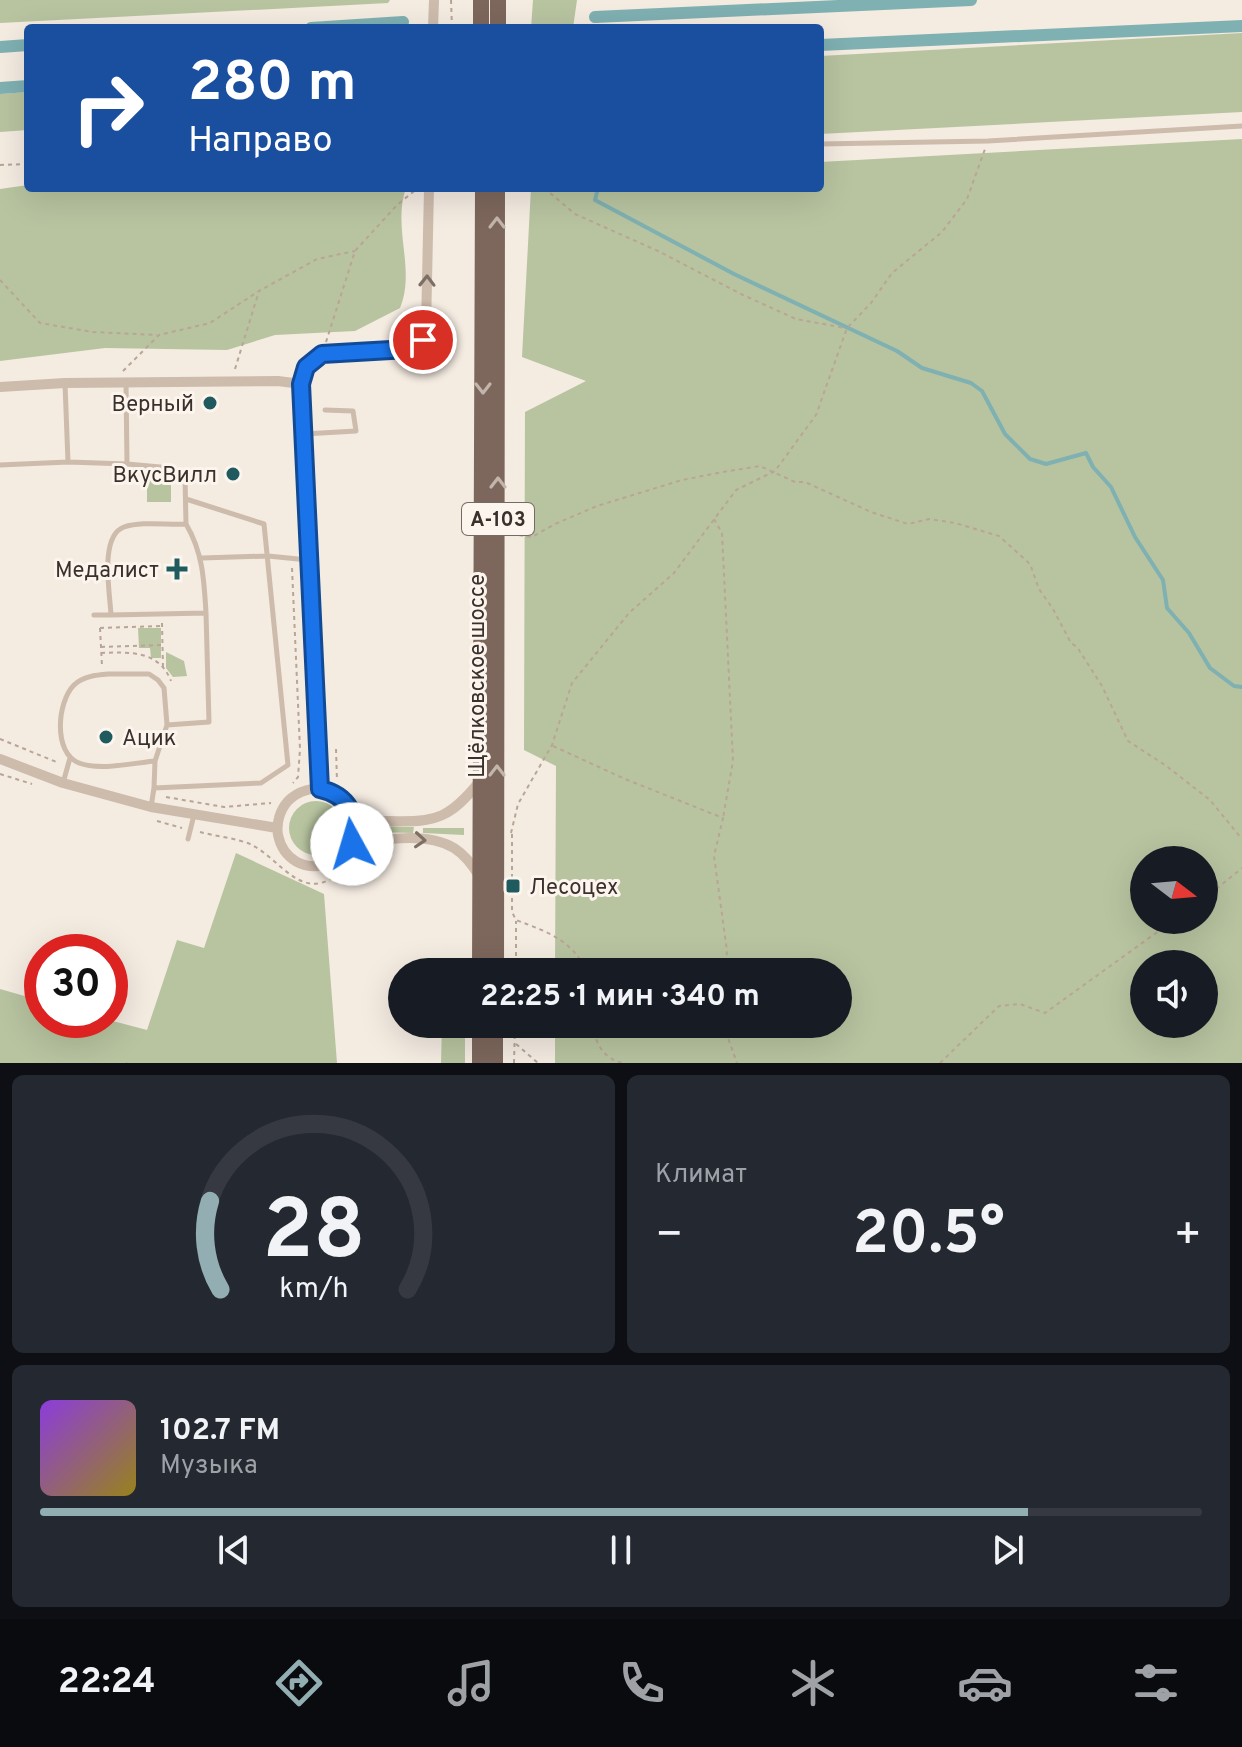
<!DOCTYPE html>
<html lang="ru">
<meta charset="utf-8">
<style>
:root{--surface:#171b24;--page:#242831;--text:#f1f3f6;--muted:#9ea1a6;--line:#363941;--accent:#92aeb2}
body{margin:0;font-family:Overpass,sans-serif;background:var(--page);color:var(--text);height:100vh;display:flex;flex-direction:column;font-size:30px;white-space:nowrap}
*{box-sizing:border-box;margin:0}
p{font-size:26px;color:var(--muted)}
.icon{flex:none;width:44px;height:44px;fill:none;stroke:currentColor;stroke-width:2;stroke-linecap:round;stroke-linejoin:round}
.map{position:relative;height:1063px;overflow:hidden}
.sheet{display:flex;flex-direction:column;gap:12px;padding:12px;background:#0d0f14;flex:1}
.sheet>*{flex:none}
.top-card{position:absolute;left:24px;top:24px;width:800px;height:168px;border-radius:8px;box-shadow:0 8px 32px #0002;background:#1a4fa0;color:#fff;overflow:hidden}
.needle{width:52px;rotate:106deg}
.tools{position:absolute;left:1130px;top:846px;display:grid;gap:16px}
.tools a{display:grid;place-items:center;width:88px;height:88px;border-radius:50%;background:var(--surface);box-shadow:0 8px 32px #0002;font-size:40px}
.speed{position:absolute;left:24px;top:934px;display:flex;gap:16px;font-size:40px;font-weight:700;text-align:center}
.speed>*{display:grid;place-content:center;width:104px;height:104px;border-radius:50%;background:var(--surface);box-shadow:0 8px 32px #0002;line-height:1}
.speed .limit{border:12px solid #d22;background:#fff;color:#111}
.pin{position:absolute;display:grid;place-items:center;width:68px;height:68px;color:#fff;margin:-34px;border:4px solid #fff;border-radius:50%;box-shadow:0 2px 8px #0007}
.me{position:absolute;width:88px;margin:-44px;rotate:354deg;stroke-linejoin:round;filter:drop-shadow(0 0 6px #0008)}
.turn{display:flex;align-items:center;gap:28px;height:168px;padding:0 32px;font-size:36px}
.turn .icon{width:104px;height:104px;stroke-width:2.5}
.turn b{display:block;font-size:56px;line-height:68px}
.big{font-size:60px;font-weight:700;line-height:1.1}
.sheet .tile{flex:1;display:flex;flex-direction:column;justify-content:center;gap:12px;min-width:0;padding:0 28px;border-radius:12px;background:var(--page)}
.sheet .dial{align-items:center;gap:0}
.dial svg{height:208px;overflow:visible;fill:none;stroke:var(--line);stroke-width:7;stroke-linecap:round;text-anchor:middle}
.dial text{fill:var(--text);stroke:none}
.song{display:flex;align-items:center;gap:24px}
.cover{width:96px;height:96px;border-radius:12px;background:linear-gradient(135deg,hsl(270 70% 55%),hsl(50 70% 35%))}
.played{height:8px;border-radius:4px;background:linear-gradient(90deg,var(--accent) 85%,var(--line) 85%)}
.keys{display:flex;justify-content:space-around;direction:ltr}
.heat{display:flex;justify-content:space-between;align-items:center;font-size:44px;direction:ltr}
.sheet .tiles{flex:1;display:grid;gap:12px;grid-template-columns:1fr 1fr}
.tile:last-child{grid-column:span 2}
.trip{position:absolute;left:388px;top:958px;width:464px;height:80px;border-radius:40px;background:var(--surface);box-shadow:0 8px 32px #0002;font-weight:700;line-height:80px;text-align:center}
.dock{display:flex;height:128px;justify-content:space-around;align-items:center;background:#090b0e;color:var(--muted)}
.dock .icon{width:56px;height:56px}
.dock .active{color:var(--accent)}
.dock b{font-size:36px;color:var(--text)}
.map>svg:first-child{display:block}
.green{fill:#b8c4a0;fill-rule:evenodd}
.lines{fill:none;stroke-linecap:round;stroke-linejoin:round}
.stream{stroke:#7fb0b2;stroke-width:4}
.canal{stroke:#7fb0b2;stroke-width:12}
.path{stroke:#b9a596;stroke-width:2;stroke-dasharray:4 4;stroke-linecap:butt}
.service{stroke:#cdbbac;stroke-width:5}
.minor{stroke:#cdbbac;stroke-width:10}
.primary{stroke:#7d675c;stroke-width:16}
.oneway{stroke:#c2b5ac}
.oneway2{stroke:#7d6f65}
.route-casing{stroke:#114b97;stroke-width:20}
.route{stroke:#1a73e8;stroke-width:14}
.poi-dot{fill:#1f5a5e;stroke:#fbf5ee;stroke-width:3}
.labels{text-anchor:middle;stroke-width:6;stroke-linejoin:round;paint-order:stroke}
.shield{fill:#fbf5ee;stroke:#756b66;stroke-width:2}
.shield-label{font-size:20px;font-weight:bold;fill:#3b302b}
.poi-label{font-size:22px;fill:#3b302b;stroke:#fbf5ee;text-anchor:end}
.street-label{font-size:22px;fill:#3b302b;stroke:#fbf5ee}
</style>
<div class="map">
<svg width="1242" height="1063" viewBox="0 0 1242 1063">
<rect width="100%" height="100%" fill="#f4ebe1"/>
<path class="green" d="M0,0h390l-2,3 -388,20z
M533,0h44l-4,28h-42z
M1242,33v79l-422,22v-78z
M28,92v38l-28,2v-38z
M1242,139v924h-687v-39h283v-52h-283l1,-206 -32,-16 1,-338 61,-31 -64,-24 9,-169h289v-26zM1144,860h60v60h-60zM1144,964h60v60h-60z
M28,185v3h378c-14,40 10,81 -6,120l-45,23 -80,4 -48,15 -122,-2 -105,13v-172z
M147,480h24v22h-24z
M161,628v30h-10l-1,-10h-11l-1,-20z
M166,652l18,9 3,15 -14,1 -7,-9z
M289 828a27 27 0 1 1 54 0a27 27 0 1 1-54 0Z
M360,822l17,4 37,1 -1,6 -37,-1 -16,5z
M423,828h41v7l-41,-2z
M236,853l88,41 13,169h-337v-74l42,12v19h67l38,10 30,-90 27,8z
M442,1024h23v39h-24z"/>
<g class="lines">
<path class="stream" d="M598,188l-3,12 139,74 163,77 25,17 49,15 11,8 23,43 25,25 16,5 40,-11 7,14 18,20 24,50 28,43 4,28 22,25 21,35 24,18 8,1"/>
<path class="canal" d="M595,17l376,-17
M311,28l92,-6
M820,45l422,-19
M0,47l28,-2
M0,88l28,-2"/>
<path class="path" d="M451,0l1,28
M0,165l28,-1
M544,188l31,26 83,37 83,43 55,25 49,9
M0,280l40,43 53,9 64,3
M326,342l29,-91 42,-46 21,-17
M235,369l24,-78
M123,371l36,-36 51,-12 49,-32 58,-32 38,-8
M714,519l8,14 11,228 -10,57
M511,534l21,3 23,-13 42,-18 85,-26 41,-8 37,-6 35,16h10l66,30 37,12 21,-5 26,4 44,13 31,28 9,25 14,20 18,34 6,4 25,39 26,55 37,24 45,35 32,39
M292,568l8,181 -2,28 -5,6
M162,623l1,45
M100,628l61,-2
M100,628l2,38
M101,647l62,-2
M101,653c28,-1 58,-3 70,28
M0,739l59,24
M553,746l72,33 98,39 -9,38 13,95 -2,21
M336,749l1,32
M0,774l32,10
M166,797l58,10 47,-4
M157,821l25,7
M200,832c15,4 35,6 50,12 32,15 52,63 93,26
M511,833l7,-29 34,-59 20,-62 57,-70 45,-40 62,-83 39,-19 41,-56 31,-87 24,-25 21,-30 50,-41 25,-33 18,-50
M512,834v78l4,8c34,13 54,19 72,52
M1204,899l38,-31
M516,972v-51
M592,1024c3,18 11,35 31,39
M723,1024l14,39
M516,1044l22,19
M126,1063h1
M514,1063l1,-39
M940,1063l59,-57 21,-2 25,9 129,-93"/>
<path class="service" d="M820,144l168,-3 254,-15
M126,383l1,81 44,4 11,4 3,5 1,47
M304,434l52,-3 -3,-20 -28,-1
M68,462l59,2
M0,465l68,-3 -3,-78
M186,524c17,29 18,56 20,89l-95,2c-1,-22 -12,-79 13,-88 17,-6 43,-2 62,-3z
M202,558l66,-2 40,4
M94,615h17
M109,674h40l9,6 6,8 3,37 -12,36c-22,2 -55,10 -76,2 -26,-10 -22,-61 -5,-78 9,-9 23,-10 35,-11z
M167,725l42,-3 -3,-109
M155,761l-1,27 107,-5 27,-18 -24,-241 -78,-25
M63,783l7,-25
M151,807l3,-19
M188,839l6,-24"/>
<path class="minor" d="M433,28l1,-28
M0,387l65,-4 213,-2 23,3
M0,759l63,24 88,24 126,21
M320,789l-19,-405c2,-6 3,-13 6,-18 19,-30 92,1 116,-26l3,-13 3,-139
M353,813c14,57 -64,74 -75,22 -2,-12 2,-25 10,-34 10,-10 26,-15 40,-11 14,5 16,16 27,24 9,7 24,7 36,7 46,2 60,-4 89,-40
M348,852c25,-15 79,-20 106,-4 11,7 18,16 25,28"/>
<path class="primary" d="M481,0v28
M498,28v-28
M480,972l3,-784
M496,972l1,-784
M480,1063v-39
M495,1063v-39"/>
</g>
<defs><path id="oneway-chevron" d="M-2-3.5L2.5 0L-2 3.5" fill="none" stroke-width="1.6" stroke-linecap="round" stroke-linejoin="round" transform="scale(2)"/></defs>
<g class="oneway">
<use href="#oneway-chevron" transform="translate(497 223) rotate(-90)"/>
<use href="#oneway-chevron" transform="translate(483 388) rotate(90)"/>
<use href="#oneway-chevron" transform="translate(498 483) rotate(-90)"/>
<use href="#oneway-chevron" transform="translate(497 771) rotate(-90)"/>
</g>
<g class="oneway2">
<use href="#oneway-chevron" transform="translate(427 281) rotate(-89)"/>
<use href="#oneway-chevron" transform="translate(420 840) rotate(4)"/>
</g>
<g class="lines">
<defs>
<path id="route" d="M352,844c8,-27 -4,-49 -32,-55l-19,-405 5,-17 16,-13 86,-5 10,-4 5,-5"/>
</defs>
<use href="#route" class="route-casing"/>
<use href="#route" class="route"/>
</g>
<g class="poi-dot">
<circle cx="210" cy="403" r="8"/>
<circle cx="233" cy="474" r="8"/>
<path d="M173 557h8v8h8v8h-8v8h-8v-8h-8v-8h8z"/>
<circle cx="106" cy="737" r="8"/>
<rect x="505" y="878" width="16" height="16" rx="4"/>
</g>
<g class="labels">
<rect class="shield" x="462" y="503" width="72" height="32" rx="6"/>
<g class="shield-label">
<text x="498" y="526">А-103</text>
</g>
<g class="poi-label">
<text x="194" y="411">Верный</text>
<text x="217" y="482">ВкусВилл</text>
<text x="159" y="577">Медалист</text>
<text x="122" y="745" text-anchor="start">Ацик</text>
<text x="529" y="894" text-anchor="start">Лесоцех</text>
</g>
<g class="street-label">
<text transform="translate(476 676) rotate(-90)" y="8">Щёлковское шоссе</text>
</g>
</g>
</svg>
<div class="tools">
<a><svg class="needle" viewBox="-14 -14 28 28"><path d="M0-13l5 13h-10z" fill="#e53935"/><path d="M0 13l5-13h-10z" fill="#9ea1a6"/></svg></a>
<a><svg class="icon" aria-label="sound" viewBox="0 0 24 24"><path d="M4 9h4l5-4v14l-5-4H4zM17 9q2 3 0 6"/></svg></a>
</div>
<div class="speed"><div class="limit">30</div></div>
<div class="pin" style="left:423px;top:340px;background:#d93025"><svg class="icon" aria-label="arrive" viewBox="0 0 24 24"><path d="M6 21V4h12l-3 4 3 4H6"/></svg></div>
<svg class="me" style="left:352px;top:844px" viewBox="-20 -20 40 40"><circle r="19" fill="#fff"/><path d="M0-13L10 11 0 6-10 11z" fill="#1a73e8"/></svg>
<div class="trip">22:25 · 1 мин · 340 m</div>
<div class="top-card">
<div class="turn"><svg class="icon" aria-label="right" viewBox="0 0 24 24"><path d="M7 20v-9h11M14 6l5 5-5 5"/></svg><div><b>280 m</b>Направо</div></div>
</div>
</div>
<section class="sheet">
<div class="tiles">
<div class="tile dial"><svg viewBox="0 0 100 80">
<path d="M14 69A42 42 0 1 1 86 69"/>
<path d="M14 69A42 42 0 0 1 10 35" stroke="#92aeb2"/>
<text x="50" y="56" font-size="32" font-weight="700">28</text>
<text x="50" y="72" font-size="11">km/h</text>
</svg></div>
<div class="tile"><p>Климат</p>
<div class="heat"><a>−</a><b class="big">20.5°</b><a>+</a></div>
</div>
<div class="tile">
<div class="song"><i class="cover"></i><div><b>102.7 FM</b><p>Музыка</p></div></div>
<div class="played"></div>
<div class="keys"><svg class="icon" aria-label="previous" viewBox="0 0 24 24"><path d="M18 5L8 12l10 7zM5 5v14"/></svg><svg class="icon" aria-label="pause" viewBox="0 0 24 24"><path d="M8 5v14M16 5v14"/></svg><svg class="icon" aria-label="next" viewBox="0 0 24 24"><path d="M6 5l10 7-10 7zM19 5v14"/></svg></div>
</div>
</div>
</section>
<nav class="dock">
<b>22:24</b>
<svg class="icon active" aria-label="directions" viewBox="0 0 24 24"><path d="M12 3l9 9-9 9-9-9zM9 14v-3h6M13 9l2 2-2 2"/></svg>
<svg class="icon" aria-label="music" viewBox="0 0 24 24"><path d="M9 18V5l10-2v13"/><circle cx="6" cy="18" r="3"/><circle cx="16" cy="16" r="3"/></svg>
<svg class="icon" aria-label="phone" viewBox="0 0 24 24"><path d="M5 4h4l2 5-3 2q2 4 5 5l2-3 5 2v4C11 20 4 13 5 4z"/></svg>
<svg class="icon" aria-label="climate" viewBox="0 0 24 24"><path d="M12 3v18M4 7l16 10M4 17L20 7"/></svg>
<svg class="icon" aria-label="car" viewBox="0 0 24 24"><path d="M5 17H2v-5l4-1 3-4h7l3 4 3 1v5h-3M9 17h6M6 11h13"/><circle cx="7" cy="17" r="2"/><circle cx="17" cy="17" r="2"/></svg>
<svg class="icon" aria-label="filters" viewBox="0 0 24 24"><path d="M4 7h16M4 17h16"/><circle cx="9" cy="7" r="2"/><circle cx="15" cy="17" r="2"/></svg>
</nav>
